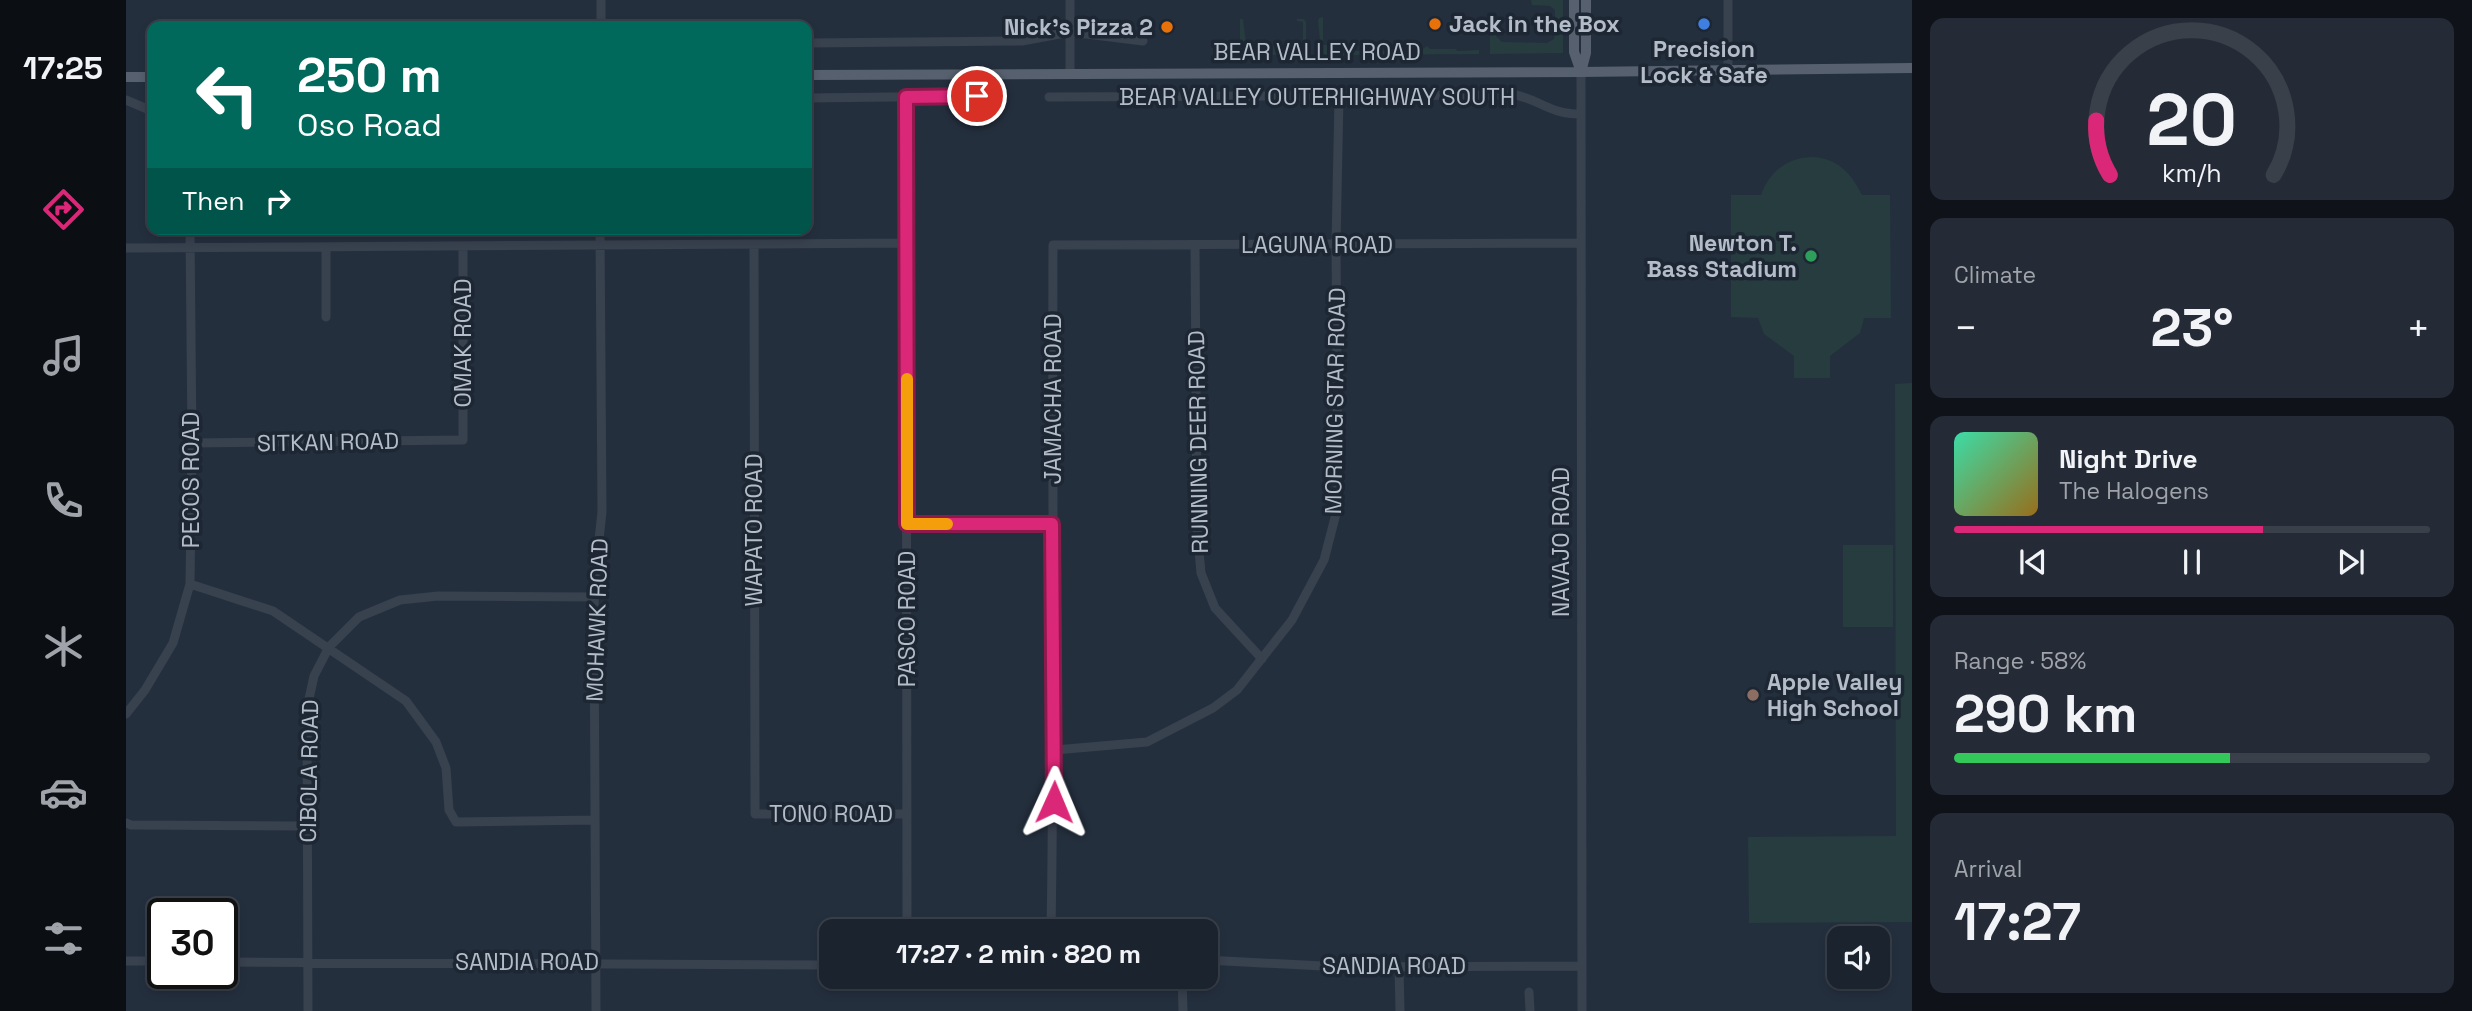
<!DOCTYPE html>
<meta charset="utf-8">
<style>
:root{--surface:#1b232e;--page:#242b36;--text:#f1f3f6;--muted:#a0a4aa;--line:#39404a;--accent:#db2777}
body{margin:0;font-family:"Space Grotesk",sans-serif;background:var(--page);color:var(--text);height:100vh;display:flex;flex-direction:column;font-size:26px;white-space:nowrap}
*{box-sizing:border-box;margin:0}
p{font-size:23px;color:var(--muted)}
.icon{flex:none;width:38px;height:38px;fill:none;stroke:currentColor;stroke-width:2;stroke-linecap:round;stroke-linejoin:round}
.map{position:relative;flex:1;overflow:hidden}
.side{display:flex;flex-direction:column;gap:18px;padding:18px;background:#0f1319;width:560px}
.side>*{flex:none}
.banner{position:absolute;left:21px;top:21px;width:665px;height:214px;border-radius:14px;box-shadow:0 4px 10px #0003,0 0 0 2px var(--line);background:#00695c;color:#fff;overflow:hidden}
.buttons{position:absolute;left:1701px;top:926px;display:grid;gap:14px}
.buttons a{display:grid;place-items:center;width:63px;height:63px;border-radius:14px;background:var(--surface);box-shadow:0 4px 10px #0003,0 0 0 2px var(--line);font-size:35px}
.speed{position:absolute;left:21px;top:898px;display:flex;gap:14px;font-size:35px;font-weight:700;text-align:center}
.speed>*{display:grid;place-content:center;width:91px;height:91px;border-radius:50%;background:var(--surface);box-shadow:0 4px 10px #0003,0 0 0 2px var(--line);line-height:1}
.speed .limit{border:4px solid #111;border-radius:10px;background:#fff;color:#111}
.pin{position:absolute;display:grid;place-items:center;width:60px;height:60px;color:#fff;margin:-30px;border:4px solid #fff;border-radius:50%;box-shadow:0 2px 7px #0007}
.me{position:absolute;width:77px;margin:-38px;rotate:1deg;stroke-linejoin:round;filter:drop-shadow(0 0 5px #0008)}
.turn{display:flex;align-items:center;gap:24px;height:147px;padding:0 35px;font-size:32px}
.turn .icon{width:91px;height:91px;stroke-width:2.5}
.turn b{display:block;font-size:49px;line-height:60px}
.then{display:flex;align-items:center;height:66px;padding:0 35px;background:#0003;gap:14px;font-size:26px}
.big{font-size:52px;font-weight:800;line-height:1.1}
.side .tile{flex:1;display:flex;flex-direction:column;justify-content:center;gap:10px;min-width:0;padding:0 24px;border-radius:14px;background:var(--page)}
.side .dial{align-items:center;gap:0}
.dial svg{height:182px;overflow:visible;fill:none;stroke:var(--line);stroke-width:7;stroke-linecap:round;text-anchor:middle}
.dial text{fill:var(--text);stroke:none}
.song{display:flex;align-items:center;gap:21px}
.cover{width:84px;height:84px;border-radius:10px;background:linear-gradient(135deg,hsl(160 70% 55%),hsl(40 70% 35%))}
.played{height:7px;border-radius:4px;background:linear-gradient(90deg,var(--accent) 65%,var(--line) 65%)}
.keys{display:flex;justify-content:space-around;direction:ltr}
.heat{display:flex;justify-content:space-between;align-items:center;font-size:38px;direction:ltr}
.charge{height:10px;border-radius:5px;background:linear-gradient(90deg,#34c759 58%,var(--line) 0)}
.trip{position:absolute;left:693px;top:919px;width:399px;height:70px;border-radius:14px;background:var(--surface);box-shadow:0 4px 10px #0003,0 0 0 2px var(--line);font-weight:800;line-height:70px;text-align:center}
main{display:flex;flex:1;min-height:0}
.dock{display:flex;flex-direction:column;width:126px;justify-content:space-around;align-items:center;background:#0b0e12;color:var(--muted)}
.dock .icon{width:49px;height:49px}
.dock .current{color:var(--accent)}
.dock b{font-size:32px;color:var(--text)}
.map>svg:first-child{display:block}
.green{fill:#263c3f}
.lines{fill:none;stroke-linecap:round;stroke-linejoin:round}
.minor{stroke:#38414e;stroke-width:9}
.major{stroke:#56606e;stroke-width:10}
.route-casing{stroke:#8e194d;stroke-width:18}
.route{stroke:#db2777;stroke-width:12}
.slow{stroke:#f59e0b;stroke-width:12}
.food-dot{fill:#e8710a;stroke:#1d2633;stroke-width:2.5}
.shop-dot{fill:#3f7fe0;stroke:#1d2633;stroke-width:2.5}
.leisure-dot{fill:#2e9e5b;stroke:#1d2633;stroke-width:2.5}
.education-dot{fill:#8d6e63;stroke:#1d2633;stroke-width:2.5}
.labels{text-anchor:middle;stroke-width:7;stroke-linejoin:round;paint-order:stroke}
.poi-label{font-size:23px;font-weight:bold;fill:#b4bcc9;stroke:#1d2633;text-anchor:start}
.street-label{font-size:23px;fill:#b4bcc9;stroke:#1d2633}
</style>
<main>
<nav class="dock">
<b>17:25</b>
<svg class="icon current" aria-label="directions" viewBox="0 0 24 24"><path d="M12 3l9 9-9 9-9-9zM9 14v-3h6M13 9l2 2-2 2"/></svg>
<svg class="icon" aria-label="music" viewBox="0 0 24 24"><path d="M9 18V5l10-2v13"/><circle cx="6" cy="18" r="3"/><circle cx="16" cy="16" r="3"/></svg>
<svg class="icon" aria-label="phone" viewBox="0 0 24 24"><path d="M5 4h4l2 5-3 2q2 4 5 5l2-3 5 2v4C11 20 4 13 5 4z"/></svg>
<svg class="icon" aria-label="climate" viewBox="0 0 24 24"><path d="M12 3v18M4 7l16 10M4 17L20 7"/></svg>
<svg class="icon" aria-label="car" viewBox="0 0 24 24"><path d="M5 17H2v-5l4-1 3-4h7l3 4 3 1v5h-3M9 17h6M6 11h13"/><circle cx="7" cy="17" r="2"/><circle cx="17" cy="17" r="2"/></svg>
<svg class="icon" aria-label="filters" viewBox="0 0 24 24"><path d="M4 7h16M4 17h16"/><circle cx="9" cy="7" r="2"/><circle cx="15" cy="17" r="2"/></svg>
</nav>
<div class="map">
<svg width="1786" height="1011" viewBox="0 0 1786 1011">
<rect width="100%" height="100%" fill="#242f3e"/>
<path class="green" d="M1405,0h32v53l-73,1v-36l3,-2 3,3v17l6,6 45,1 7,-4 1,-29 -5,-4 -18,-1z
M1197,17v28h8v6h79l1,-4 9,4 7,-5 3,3h26l1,2 22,-1v4l-153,1 -5,-3 -3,-31 1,-3z
M1114,19h3l3,25 25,2v9h-44v-6h13z
M1171,19h7l2,3v30l-5,3h-28v-9h10l1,5 19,-2v-27l-6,-1z
M1685,157c27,1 40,16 51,38h28l1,123h-27l-4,15 -30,23v22h-36v-22l-30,-22 -6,-16 -27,-1v-122h30c8,-23 26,-37 50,-38z
M1786,383v539l-163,1 -1,-86 148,-1 -1,-452z
M1717,545h50v82h-50z"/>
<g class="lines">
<path class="minor" d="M944,0v73
M475,26v-26
M681,43l215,-2 48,-9 73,9
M1602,70v-70
M1455,72l1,939
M780,97l1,834
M923,97l467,-2c26,6 34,19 64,19
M681,98l170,-2
M0,100l26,11
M628,245l1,569h152
M1069,245l2,284 4,44 14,35 47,51
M0,248l781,-5
M200,248v69
M66,443l271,-3v-194
M781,524h145
M64,584l83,27 133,90 30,41 10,26 3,42 7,12 139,-2
M0,714l19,-24 28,-47 17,-59 2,-141 -2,-214
M929,750l92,-8 66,-34 24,-18 55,-70 32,-60 14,-54 -2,-262 3,-148
M0,823l5,2 176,1
M925,931c4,-229 1,-457 2,-686l528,-2
M1080,960l136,7 240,-1
M0,961h37
M96,962l609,3
M1273,967l1,44
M1056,976l1,35
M1403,992l1,19
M182,1011l-1,-303 7,-32 15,-29 30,-30 41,-17 38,-4 156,1
M470,1011l-2,-396 1,-39 7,-64 -2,-283"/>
<path class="major" d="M1448,0v52l7,20
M1455,72l5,-19v-53
M681,75l774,-3 331,-4
M0,77h26"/>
</g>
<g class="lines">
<defs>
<path id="route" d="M851,96l-71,1 1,427h145l2,278"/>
</defs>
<use href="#route" class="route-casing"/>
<use href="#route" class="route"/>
<path class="slow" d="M781,379v145h40"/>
</g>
<g class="food-dot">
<circle cx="1309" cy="24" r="7"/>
<circle cx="1041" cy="27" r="7"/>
</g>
<circle class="shop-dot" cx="1578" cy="24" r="7"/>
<circle class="leisure-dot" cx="1685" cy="256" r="7"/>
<circle class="education-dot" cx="1627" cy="695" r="7"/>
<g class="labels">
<g class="poi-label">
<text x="1323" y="32">Jack in the Box</text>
<text x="1027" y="35" text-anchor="end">Nick's Pizza 2</text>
<text x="1578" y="57" text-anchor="middle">Precision<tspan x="1578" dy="26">Lock &amp; Safe</tspan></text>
<text x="1671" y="251" text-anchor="end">Newton T.<tspan x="1671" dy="26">Bass Stadium</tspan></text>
<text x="1641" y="690">Apple Valley<tspan x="1641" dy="26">High School</tspan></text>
</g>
<g class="street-label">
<text x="1191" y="60">BEAR VALLEY ROAD</text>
<text x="1191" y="105">BEAR VALLEY OUTERHIGHWAY SOUTH</text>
<text x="1191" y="253">LAGUNA ROAD</text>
<text transform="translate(337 343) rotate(-90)" y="8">OMAK ROAD</text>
<text transform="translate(927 399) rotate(-90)" y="8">JAMACHA ROAD</text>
<text transform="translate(1209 401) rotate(-89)" y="8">MORNING STAR ROAD</text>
<text transform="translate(202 442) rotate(-1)" y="8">SITKAN ROAD</text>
<text transform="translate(1072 442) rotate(-91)" y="8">RUNNING DEER ROAD</text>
<text transform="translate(65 480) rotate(-90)" y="8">PECOS ROAD</text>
<text transform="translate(628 530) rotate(-90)" y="8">WAPATO ROAD</text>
<text transform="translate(1435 542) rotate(-90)" y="8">NAVAJO ROAD</text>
<text transform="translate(781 619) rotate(-90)" y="8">PASCO ROAD</text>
<text transform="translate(471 620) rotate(-88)" y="8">MOHAWK ROAD</text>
<text transform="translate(183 771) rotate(-89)" y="8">CIBOLA ROAD</text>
<text x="705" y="822">TONO ROAD</text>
<text x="401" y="970">SANDIA ROAD</text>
<text x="1268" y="974">SANDIA ROAD</text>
</g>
</g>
</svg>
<div class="buttons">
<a><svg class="icon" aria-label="sound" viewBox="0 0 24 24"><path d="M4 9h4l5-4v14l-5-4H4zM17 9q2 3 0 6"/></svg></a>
</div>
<div class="speed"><div class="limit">30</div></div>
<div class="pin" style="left:851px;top:96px;background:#d93025"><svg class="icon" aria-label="arrive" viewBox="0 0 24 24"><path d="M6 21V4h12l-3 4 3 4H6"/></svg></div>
<svg class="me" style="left:928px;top:802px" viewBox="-20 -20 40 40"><path d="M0-17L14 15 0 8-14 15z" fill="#db2777" stroke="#fff" stroke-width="4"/></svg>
<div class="trip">17:27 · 2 min · 820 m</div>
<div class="banner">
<div class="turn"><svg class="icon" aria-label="left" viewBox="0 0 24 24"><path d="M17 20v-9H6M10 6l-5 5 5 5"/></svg><div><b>250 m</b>Oso Road</div></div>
<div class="then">Then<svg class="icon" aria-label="right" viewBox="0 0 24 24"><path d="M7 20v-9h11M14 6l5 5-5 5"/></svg></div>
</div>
</div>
<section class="side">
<div class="tile dial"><svg viewBox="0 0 100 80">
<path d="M14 69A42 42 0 1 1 86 69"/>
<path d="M14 69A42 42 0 0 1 8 45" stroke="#db2777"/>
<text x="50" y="56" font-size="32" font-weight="700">20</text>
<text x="50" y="72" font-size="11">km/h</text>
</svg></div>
<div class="tile"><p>Climate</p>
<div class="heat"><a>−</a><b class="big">23°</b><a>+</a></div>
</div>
<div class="tile">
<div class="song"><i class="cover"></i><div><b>Night Drive</b><p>The Halogens</p></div></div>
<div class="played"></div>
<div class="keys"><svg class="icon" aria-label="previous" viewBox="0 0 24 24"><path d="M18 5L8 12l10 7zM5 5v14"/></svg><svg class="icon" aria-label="pause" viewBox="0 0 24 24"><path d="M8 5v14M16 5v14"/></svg><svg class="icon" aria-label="next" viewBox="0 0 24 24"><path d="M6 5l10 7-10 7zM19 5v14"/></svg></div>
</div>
<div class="tile"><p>Range · 58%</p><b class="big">290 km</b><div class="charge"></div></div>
<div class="tile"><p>Arrival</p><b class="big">17:27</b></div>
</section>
</main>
